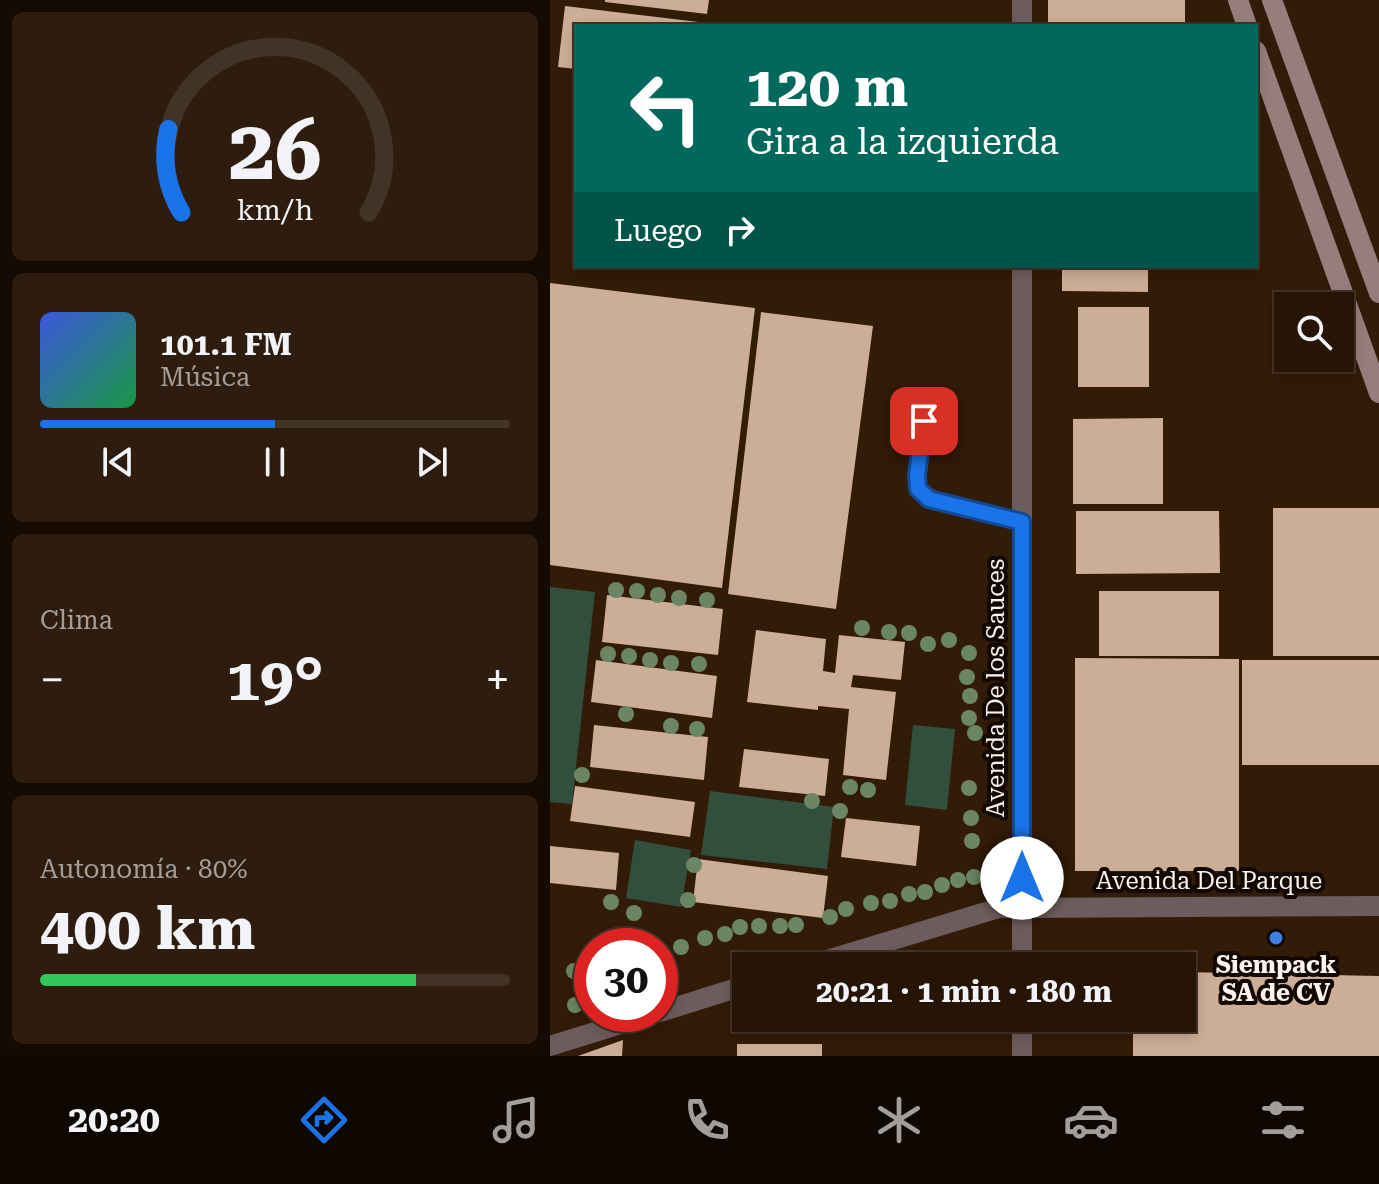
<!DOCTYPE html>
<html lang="es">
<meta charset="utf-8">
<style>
:root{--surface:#261405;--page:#2e1d0f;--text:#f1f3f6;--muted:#a49e9a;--line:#423327;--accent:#1a73e8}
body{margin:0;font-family:"Roboto Serif",serif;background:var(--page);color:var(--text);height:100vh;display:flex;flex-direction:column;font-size:30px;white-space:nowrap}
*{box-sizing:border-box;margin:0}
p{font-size:26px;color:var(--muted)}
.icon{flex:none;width:44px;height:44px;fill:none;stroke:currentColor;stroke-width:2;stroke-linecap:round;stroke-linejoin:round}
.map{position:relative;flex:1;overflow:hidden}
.sheet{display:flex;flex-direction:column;gap:12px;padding:12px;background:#150b03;width:550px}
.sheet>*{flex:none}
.banner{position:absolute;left:24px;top:24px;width:684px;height:244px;border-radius:0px;box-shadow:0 4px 12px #0003,0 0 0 2px var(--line);background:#00695c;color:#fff;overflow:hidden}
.controls{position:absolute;left:724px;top:292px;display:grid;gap:16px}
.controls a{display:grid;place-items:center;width:80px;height:80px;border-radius:0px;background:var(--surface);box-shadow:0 4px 12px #0003,0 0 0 2px var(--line);font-size:40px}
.speed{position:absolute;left:24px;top:928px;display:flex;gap:16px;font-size:40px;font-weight:700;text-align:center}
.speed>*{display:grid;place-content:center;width:104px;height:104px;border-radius:50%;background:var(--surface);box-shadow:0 4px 12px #0003,0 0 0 2px var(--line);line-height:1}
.speed .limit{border:12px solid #d22;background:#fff;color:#111}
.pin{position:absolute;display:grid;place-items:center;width:68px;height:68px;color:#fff;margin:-34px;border-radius:16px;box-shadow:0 4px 12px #0006}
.me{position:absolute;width:88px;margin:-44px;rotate:0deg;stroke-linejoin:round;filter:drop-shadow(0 0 6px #0008)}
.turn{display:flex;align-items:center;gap:28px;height:168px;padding:0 40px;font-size:36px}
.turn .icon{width:104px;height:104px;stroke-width:2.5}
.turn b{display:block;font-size:56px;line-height:68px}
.then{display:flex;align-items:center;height:76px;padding:0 40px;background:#0003;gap:16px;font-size:30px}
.big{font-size:60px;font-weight:700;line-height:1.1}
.sheet .tile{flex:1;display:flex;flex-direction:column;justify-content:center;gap:12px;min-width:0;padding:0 28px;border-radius:12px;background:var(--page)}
.sheet .dial{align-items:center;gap:0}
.dial svg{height:208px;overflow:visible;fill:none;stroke:var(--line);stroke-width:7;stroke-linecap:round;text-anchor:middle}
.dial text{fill:var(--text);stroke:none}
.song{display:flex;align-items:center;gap:24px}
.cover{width:96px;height:96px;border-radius:12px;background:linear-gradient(135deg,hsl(230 70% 55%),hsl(140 70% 35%))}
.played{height:8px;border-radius:4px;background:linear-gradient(90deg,var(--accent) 50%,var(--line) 50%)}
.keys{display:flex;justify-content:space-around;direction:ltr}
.heat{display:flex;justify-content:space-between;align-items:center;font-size:44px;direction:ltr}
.charge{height:12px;border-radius:6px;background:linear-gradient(90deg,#34c759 80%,var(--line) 0)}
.trip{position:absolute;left:182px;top:952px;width:464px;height:80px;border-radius:0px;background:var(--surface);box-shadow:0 4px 12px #0003,0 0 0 2px var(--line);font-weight:700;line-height:80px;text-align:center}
.tabs{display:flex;height:128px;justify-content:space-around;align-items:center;background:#0f0802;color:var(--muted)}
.tabs .icon{width:56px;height:56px}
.tabs .selected{color:var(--accent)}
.tabs b{font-size:36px;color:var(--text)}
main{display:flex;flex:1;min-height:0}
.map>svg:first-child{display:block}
.green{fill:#324f3d}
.building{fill:#ccad96}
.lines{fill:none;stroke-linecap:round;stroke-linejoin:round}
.lane{stroke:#6d5c5d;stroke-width:12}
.street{stroke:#6d5c5d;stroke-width:20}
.secondary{stroke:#987d7e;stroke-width:20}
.tree{fill:#6a8664}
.route-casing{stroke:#114b97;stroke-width:20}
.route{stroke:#1a73e8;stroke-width:14}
.shop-dot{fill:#3f7fe0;stroke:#120803;stroke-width:3}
.labels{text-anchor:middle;stroke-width:8;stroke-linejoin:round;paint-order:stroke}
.street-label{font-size:24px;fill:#fff2e8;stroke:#120803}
.poi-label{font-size:24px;font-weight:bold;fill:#fff2e8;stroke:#120803}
</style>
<main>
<section class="sheet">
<div class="tile dial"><svg viewBox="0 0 100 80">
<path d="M14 69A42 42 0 1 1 86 69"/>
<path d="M14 69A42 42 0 0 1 9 37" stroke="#1a73e8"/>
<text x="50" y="56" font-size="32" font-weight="700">26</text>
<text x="50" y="72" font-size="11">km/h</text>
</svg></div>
<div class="tile">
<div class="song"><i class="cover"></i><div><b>101.1 FM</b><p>Música</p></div></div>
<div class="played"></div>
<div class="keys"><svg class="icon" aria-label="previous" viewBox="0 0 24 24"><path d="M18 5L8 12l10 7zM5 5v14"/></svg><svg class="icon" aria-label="pause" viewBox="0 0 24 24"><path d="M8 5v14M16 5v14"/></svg><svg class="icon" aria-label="next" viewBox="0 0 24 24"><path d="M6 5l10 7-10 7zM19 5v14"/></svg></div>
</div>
<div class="tile"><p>Clima</p>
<div class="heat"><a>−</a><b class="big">19°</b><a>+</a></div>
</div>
<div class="tile"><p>Autonomía · 80%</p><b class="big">400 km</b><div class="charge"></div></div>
</section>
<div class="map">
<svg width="829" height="1056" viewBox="0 0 829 1056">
<rect width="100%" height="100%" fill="#321b07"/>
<path class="green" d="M0,587l45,5 -23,212 -22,-2z
M363,725l42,4 -8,81 -42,-5z
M160,791l124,16 -7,62 -126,-14z
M85,840l56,10 -10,57 -55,-9z"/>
<path class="building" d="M55,0h104l-2,14 -102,-12z
M498,0h137v26h-137z
M15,6l150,18v2h-139v43l-18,-2z
M512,266h86v26l-86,-1z
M0,283l205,25 -33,280 -172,-23z
M528,307h71v80h-71z
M211,312l112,14 -37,283 -108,-15z
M613,418v86h-90v-85z
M723,508h106v148h-106z
M526,511h143l1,62 -144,1z
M549,591h120v65h-120z
M57,595l116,14 -5,46 -116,-13z
M206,630l70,9 -3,32 12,2 4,-38 66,7 -4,38 -48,-5 -2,12 45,5 -10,88 -43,-5 6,-66 -31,-3v4l-71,-8z
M525,658l164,1v212h-164z
M46,660l121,16 -5,42 -121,-16z
M692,660h137v105h-137z
M44,725l114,12 -4,43 -114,-13z
M194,749l85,10 -4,37 -86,-9z
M25,786l120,16 -5,35 -120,-16z
M296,818l74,8 -4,40 -75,-9z
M0,846l69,7 -3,37 -66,-7z
M148,859l130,17 -5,42 -130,-16z
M632,972l197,4v80h-246v-38h49z
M73,1040l-1,16h-44z
M187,1044h85v12h-85z"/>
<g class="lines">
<path class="lane" d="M374,421l-7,54 1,14 11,10 93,23"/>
<path class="street" d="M472,26v-26
M472,266v700
M257,966l192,-58 380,-2
M110,1012l86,-27
M472,1018v38
M0,1046l103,-32"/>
<path class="secondary" d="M688,0l9,26
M722,0l107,293
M706,51l123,342"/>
</g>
<g class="tree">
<circle cx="66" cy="590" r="8"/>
<circle cx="87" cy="591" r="8"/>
<circle cx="108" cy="595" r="8"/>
<circle cx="129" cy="598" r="8"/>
<circle cx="157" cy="600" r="8"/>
<circle cx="312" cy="628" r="8"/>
<circle cx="339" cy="632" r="8"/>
<circle cx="359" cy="633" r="8"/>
<circle cx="399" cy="640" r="8"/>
<circle cx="378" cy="644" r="8"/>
<circle cx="419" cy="653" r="8"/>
<circle cx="58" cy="654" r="8"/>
<circle cx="79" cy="656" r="8"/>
<circle cx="100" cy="660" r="8"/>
<circle cx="121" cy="663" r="8"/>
<circle cx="149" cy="664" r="8"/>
<circle cx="417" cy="677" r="8"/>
<circle cx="420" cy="696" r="8"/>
<circle cx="76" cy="714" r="8"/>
<circle cx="419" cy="718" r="8"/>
<circle cx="121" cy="726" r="8"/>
<circle cx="147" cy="729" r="8"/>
<circle cx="425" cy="733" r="8"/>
<circle cx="32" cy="775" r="8"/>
<circle cx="300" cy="787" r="8"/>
<circle cx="419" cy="788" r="8"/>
<circle cx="318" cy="790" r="8"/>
<circle cx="262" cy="801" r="8"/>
<circle cx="290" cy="811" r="8"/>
<circle cx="421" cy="818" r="8"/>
<circle cx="422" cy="841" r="8"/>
<circle cx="144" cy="865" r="8"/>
<circle cx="424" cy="877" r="8"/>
<circle cx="408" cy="880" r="8"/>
<circle cx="392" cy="885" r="8"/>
<circle cx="375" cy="892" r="8"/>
<circle cx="359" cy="894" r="8"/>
<circle cx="138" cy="900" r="8"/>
<circle cx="340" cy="901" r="8"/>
<circle cx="61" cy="902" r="8"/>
<circle cx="321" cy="903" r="8"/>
<circle cx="296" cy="909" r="8"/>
<circle cx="84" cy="913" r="8"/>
<circle cx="280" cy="917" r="8"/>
<circle cx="246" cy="925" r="8"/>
<circle cx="209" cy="926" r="8"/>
<circle cx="230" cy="926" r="8"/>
<circle cx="190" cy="927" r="8"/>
<circle cx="175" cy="934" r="8"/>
<circle cx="155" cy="938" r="8"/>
<circle cx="131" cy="947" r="8"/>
<circle cx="24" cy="971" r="8"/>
<circle cx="25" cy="1005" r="8"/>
</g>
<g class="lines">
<defs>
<path id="route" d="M374,421l-7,54 1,14 11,10 93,23v356"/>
</defs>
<use href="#route" class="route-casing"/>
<use href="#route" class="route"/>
</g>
<circle class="shop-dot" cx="726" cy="938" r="8"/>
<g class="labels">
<g class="street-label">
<text transform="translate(446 688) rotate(-90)" y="8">Avenida De los Sauces</text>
<text x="659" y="889">Avenida Del Parque</text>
</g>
<g class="poi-label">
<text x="726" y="973">Siempack<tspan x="726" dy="28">SA de CV</tspan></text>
</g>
</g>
</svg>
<div class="controls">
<a><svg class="icon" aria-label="search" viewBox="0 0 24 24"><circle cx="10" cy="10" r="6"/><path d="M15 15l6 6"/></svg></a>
</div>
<div class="speed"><div class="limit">30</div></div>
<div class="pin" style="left:374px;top:421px;background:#d93025"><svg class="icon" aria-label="arrive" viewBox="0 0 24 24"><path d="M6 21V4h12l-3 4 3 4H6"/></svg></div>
<svg class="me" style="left:472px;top:878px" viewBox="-20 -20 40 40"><circle r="19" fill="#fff"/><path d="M0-13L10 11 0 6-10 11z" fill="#1a73e8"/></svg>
<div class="trip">20:21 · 1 min · 180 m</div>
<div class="banner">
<div class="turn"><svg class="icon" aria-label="left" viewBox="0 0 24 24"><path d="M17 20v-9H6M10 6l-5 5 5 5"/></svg><div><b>120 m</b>Gira a la izquierda</div></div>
<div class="then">Luego<svg class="icon" aria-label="right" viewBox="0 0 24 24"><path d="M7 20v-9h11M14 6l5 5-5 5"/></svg></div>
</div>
</div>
</main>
<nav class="tabs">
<b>20:20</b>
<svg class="icon selected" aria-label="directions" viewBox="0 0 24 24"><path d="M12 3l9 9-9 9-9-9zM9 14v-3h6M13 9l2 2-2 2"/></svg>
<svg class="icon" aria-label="music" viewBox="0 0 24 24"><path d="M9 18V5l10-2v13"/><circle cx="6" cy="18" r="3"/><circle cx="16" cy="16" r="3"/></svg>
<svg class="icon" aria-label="phone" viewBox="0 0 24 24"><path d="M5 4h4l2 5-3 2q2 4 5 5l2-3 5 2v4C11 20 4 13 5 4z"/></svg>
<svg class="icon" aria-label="climate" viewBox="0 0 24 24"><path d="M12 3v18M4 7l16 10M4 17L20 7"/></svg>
<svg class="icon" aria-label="car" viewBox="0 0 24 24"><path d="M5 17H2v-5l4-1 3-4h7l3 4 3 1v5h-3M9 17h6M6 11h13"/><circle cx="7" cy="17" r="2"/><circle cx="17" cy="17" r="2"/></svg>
<svg class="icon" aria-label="filters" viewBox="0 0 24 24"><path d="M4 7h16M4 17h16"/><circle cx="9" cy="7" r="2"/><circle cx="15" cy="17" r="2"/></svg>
</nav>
